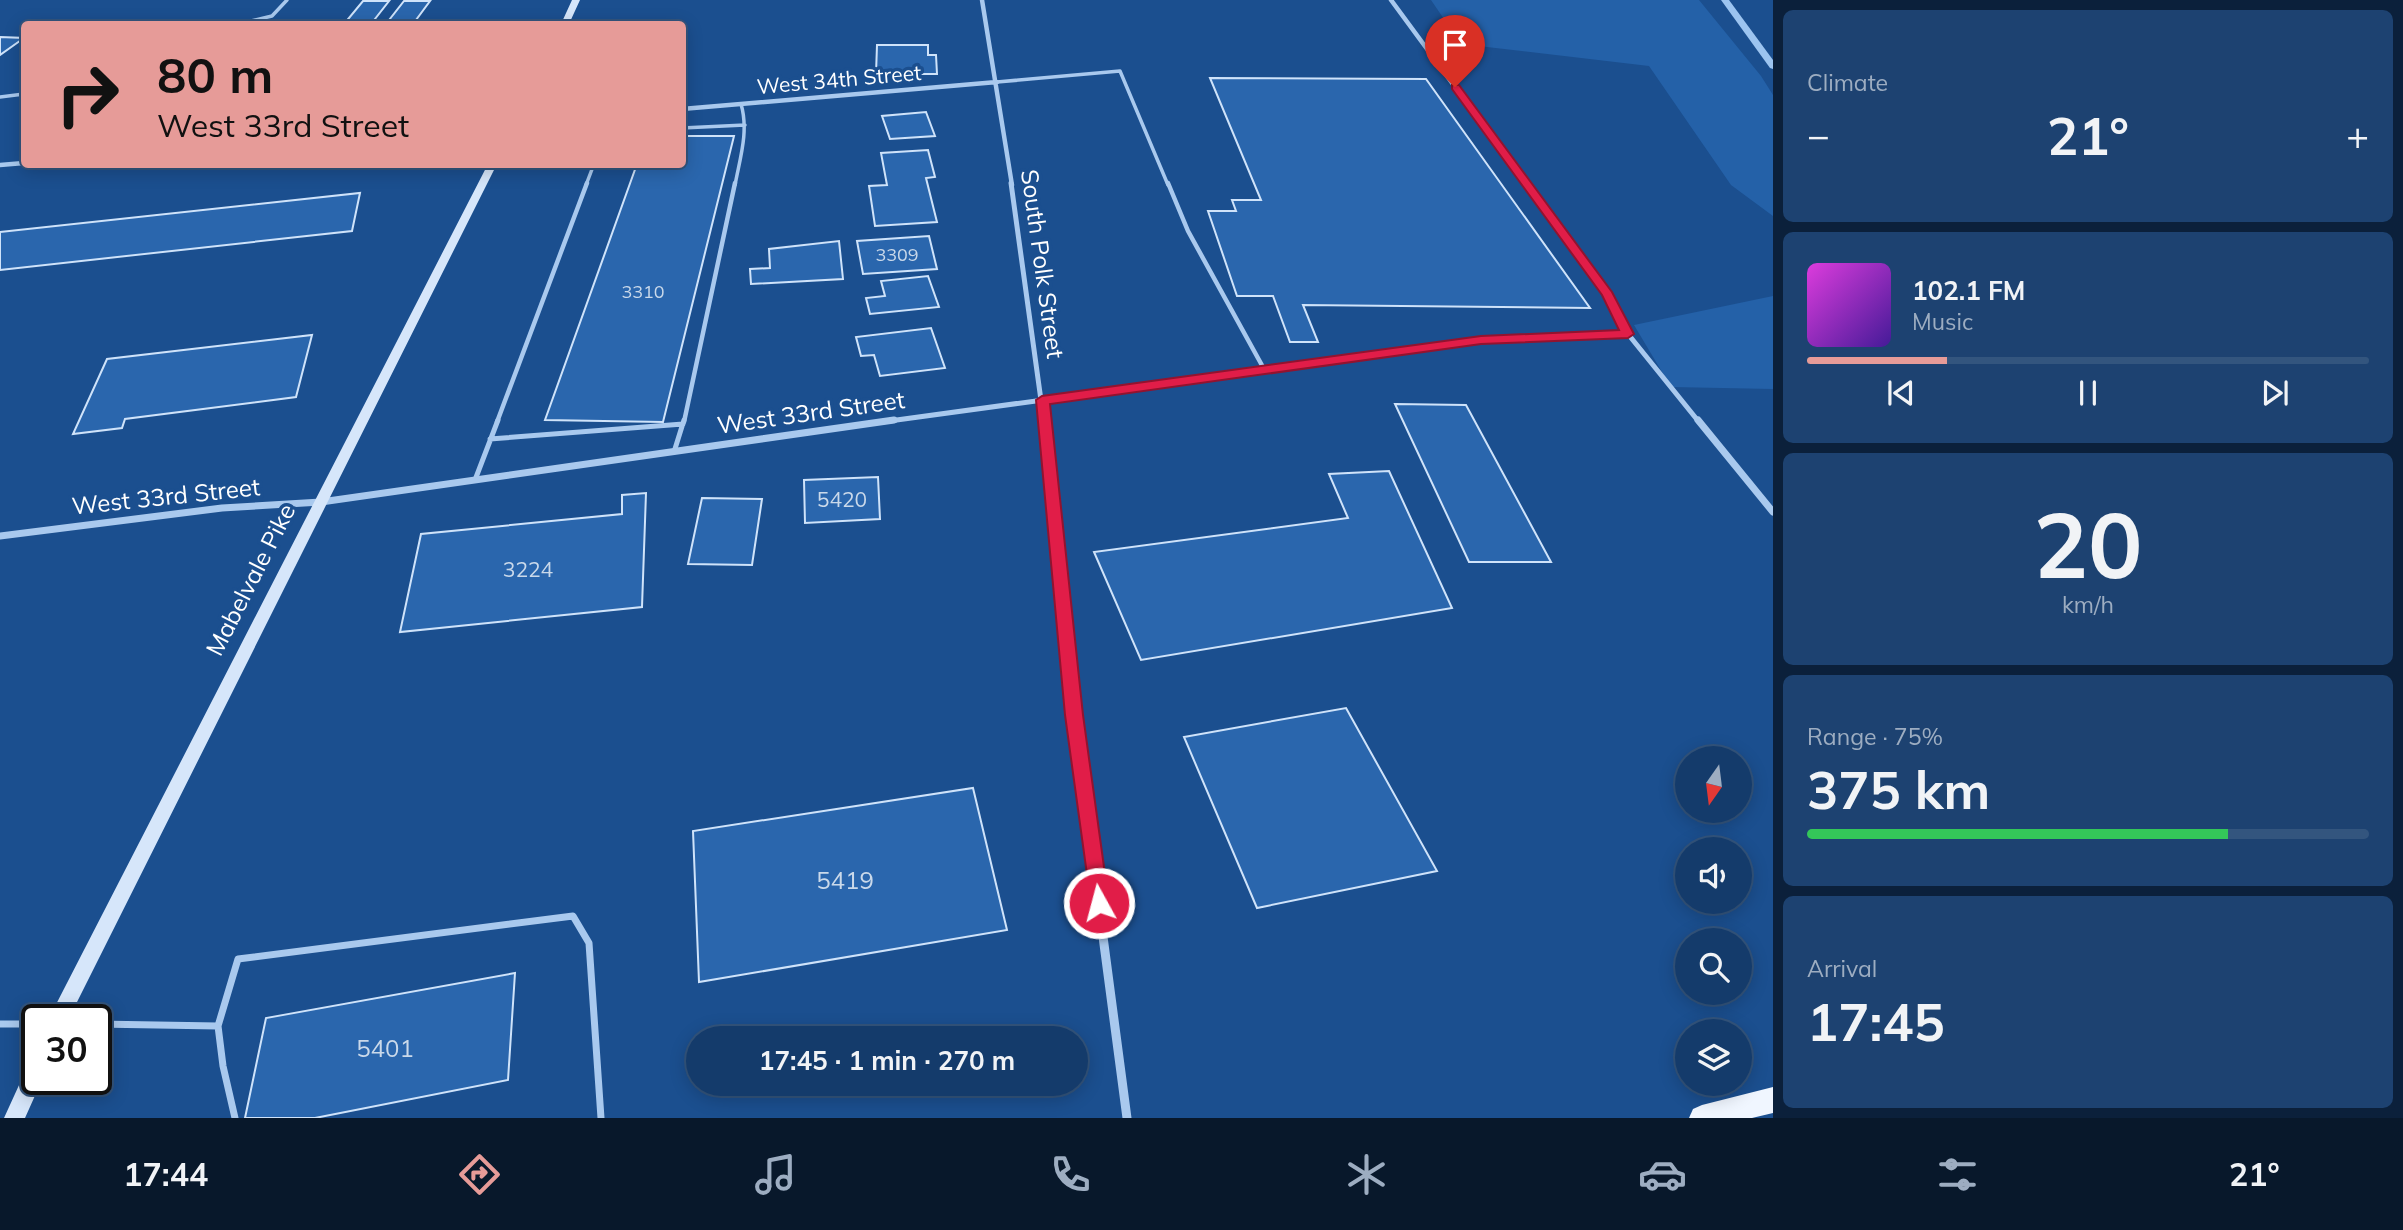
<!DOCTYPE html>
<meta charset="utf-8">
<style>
:root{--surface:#143b6b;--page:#1d4271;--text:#f1f3f6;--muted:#9dadc1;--line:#33557e;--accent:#e69b98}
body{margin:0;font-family:Mulish,sans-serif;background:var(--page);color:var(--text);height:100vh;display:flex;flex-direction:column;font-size:26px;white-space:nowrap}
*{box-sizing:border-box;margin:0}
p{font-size:23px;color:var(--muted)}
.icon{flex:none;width:38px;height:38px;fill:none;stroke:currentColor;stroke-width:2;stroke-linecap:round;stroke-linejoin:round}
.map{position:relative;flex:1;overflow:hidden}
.panel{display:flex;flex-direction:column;gap:10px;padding:10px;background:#0b203b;width:630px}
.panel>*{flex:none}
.guide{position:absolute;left:21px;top:21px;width:665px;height:147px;border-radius:7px;box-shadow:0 4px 18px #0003,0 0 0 2px var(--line);background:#e69b98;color:#111;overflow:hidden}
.needle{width:46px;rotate:194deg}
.fabs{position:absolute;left:1675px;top:746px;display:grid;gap:14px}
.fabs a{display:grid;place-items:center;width:77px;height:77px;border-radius:50%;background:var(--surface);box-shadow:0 4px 18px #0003,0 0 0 2px var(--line);font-size:35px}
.speed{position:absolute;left:21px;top:1004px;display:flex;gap:14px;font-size:35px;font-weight:700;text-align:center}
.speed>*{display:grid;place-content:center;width:91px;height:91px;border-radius:50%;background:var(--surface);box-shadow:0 4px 18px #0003,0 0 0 2px var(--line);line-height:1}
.speed .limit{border:4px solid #111;border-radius:10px;background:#fff;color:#111}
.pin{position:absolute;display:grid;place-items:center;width:60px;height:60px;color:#fff;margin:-72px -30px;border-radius:50% 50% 50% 0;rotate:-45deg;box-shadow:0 0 7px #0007}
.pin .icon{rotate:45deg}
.me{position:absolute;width:77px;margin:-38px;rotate:353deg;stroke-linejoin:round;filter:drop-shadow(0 0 5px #0008)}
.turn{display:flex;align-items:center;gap:24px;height:147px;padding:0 21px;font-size:32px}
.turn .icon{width:91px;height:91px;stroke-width:2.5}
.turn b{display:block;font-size:49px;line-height:60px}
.big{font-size:52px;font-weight:700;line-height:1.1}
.panel .card{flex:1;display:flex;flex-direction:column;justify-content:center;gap:10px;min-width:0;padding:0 24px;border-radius:10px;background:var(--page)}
.panel .dial{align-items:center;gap:0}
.dial b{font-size:91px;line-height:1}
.song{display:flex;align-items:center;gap:21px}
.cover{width:84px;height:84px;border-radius:10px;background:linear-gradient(135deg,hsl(300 70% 55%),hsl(260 70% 35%))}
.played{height:7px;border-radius:4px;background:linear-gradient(90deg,var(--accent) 25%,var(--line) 25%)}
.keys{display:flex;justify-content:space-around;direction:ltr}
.heat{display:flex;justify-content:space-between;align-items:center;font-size:38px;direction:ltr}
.charge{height:10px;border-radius:5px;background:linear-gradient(90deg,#34c759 75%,var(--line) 0)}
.trip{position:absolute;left:686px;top:1026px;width:402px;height:70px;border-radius:35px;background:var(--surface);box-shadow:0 4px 18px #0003,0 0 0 2px var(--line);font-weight:700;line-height:70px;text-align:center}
.dock{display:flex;height:112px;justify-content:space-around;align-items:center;background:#08182b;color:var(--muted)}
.dock .icon{width:49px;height:49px}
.dock .on{color:var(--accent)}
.dock b{font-size:32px;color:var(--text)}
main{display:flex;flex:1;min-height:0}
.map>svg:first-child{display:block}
.green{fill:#2461a8}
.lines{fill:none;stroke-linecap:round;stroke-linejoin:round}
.stream{fill:#9cc4f0;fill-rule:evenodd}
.building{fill:#2a66ad;stroke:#cfe3fa;stroke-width:2}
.service-far3{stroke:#a9c9ee;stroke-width:3.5}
.service-far2{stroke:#a9c9ee;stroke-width:4.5}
.service-far1{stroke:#a9c9ee;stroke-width:5}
.service{stroke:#a9c9ee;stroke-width:7}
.minor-far3{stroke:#a9c9ee;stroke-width:4.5}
.minor-far2{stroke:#a9c9ee;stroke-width:5}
.minor-far1{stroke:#a9c9ee;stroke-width:7}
.minor{stroke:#a9c9ee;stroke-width:9}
.secondary{fill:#d6e6fa;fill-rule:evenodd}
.primary{fill:#f0f6ff;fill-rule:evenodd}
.route{fill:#e11d48;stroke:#92132f;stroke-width:2}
.labels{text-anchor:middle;stroke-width:7;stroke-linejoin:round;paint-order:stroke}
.far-number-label{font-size:18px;fill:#cad9ea}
.far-street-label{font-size:21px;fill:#fff;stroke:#1b4f8f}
.number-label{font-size:21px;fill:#cad9ea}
.street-label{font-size:24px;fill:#fff;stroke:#1b4f8f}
.near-number-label{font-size:24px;fill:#cad9ea}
</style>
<main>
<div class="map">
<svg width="1773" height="1118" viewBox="0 0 1773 1118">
<rect width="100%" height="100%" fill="#1b4f8f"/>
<path class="green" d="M1431,0h268l62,76 12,19v121l-42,-31 -82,-119 -188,-22z
M1773,296v93l-102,-2 -37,-62z"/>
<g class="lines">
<path class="stream" d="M1721,0h8l44,60v9l-3,-1z"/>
</g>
<path class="building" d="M363,1h26l-18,23h-27z
M404,1h26l-17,23h-27z
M0,37l24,1 -24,17z
M877,45h51v10h8l1,19h-61z
M1210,78l216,1 164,229 -287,-3 15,37h-28l-17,-46h-36l-29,-85h28l-4,-11h29z
M926,112l9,24 -45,3 -8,-23z
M682,136h52l-71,286 -118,-2 92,-256h45z
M928,150l7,27 -9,1 11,44 -62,4 -6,-40 18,-1 -6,-32z
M360,193l-8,38 -352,39v-38z
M929,236l8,33 -74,5 -6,-33z
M839,241l4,38 -92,5 -1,-15 20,-1 -1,-19z
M928,276l11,31 -69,7 -4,-16 19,-2 -4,-15z
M931,328l14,40 -65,8 -6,-21 -13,1 -5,-19z
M312,335l-16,62 -171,22 -3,9 -49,6 34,-75z
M1395,404l71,1 85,157h-82z
M1389,471l63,137 -311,52 -47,-108 254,-34 -19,-44z
M878,477l2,42 -75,4 -1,-43z
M646,493l-4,114 -242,25 21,-98 201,-20v-19z
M702,498l60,1 -10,66 -64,-1z
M1346,708l91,163 -180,37 -73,-171z
M973,788l34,142 -308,52 -6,-151z
M515,973l-7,107 -193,38h-70l21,-100z"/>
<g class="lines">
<path class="service-far3" d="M238,24l34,-8 15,-16
M997,82l123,-11 48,114
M0,97l24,-3
M682,128l63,-3
M586,185l8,-21
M735,185c5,-27 14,-54 6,-81"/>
<path class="service-far2" d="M1168,183l20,48 76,138
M497,422l90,-239
M684,422l51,-239"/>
<path class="service-far1" d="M490,439l193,-15
M674,452l10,-32
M475,480l23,-60"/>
<path class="service" d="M0,1024h37
M96,1024l122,2 5,40 12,52
M218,1026l20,-67 335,-43 16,27 12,175"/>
<path class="minor-far3" d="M982,0l30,185
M1391,0l136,185
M682,109l315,-27
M0,165l24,-2"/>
<path class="minor-far2" d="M1011,183l33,239
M1526,183l82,112 20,39 71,88
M882,422l599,-82 147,-6"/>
<path class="minor-far1" d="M1044,420l32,307
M1698,420l75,92
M0,536l222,-28 99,-6 573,-82"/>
<path class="minor" d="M1075,725l52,393"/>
<path class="secondary" d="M572,0h8l-11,24h-8z
M488,164h9l-429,856h-20z
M37,1058v22h5l-17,38h-21l26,-57z"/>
<path class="primary" d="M1773,1087v26l-21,5h-63l4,-9 9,-4z"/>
</g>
<path class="route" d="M1452,85h7l153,207 22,42 -6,4 -147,6 -431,60 33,311 26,188 -3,8 -7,3 -7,-3 -27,-196 -29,-315 6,-4 439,-60 138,-6 -17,-35 -150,-206z"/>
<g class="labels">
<g class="far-number-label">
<text x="897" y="261">3309</text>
<text x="643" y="298">3310</text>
</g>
<g class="far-street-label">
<text transform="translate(839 80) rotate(-5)" y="7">West 34th Street</text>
</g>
<g class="number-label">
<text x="842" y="507">5420</text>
<text x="528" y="577">3224</text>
</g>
<g class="street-label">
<text transform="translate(1042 264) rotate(82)" y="8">South Polk Street</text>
<text transform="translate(811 413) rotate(-8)" y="8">West 33rd Street</text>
<text transform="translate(166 497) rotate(-6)" y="8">West 33rd Street</text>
<text transform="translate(251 580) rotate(-63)" y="8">Mabelvale Pike</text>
</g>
<g class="near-number-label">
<text x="845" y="889">5419</text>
<text x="385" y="1057">5401</text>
</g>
</g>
</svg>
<div class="fabs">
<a><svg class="needle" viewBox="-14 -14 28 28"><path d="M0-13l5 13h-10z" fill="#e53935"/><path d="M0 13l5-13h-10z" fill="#9dadc1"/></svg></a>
<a><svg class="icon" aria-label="sound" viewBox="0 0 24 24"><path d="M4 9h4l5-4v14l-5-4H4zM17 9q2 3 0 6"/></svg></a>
<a><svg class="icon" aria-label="search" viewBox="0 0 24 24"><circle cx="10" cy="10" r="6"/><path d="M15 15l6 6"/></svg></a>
<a><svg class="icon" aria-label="layers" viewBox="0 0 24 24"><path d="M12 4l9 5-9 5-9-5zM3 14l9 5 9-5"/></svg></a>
</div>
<div class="speed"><div class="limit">30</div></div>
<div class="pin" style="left:1455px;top:87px;background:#d93025"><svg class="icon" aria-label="arrive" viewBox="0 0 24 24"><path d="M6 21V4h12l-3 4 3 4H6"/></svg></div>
<svg class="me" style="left:1099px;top:903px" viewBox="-20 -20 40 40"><circle r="17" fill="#e11d48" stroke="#fff" stroke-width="3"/><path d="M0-11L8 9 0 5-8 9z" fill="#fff"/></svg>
<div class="trip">17:45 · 1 min · 270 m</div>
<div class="guide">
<div class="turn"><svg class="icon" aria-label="right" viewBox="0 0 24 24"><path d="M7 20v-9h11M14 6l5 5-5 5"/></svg><div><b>80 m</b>West 33rd Street</div></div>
</div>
</div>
<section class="panel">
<div class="card"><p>Climate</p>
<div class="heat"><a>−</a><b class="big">21°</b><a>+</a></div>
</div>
<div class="card">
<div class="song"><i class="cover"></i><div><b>102.1 FM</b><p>Music</p></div></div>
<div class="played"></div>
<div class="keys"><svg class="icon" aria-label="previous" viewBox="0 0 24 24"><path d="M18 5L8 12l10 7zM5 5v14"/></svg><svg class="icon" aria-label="pause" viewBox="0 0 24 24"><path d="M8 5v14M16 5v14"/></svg><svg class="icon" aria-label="next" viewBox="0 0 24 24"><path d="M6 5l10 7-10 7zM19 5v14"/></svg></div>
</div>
<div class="card dial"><b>20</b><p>km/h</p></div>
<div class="card"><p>Range · 75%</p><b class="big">375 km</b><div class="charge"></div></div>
<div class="card"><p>Arrival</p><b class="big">17:45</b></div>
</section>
</main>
<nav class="dock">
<b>17:44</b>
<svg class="icon on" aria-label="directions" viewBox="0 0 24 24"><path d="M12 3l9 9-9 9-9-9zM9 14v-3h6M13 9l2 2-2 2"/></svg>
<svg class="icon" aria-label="music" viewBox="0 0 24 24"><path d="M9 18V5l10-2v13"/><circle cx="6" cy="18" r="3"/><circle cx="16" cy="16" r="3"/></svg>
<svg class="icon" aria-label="phone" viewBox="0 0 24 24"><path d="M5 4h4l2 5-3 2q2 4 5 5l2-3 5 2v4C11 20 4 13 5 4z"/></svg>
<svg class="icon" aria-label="climate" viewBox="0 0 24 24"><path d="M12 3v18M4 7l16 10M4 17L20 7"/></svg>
<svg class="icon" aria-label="car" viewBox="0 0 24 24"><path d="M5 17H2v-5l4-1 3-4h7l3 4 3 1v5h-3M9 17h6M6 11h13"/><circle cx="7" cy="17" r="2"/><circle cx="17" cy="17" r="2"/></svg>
<svg class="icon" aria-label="filters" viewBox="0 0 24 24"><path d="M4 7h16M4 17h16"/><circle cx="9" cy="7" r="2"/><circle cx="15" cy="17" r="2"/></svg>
<b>21°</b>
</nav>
